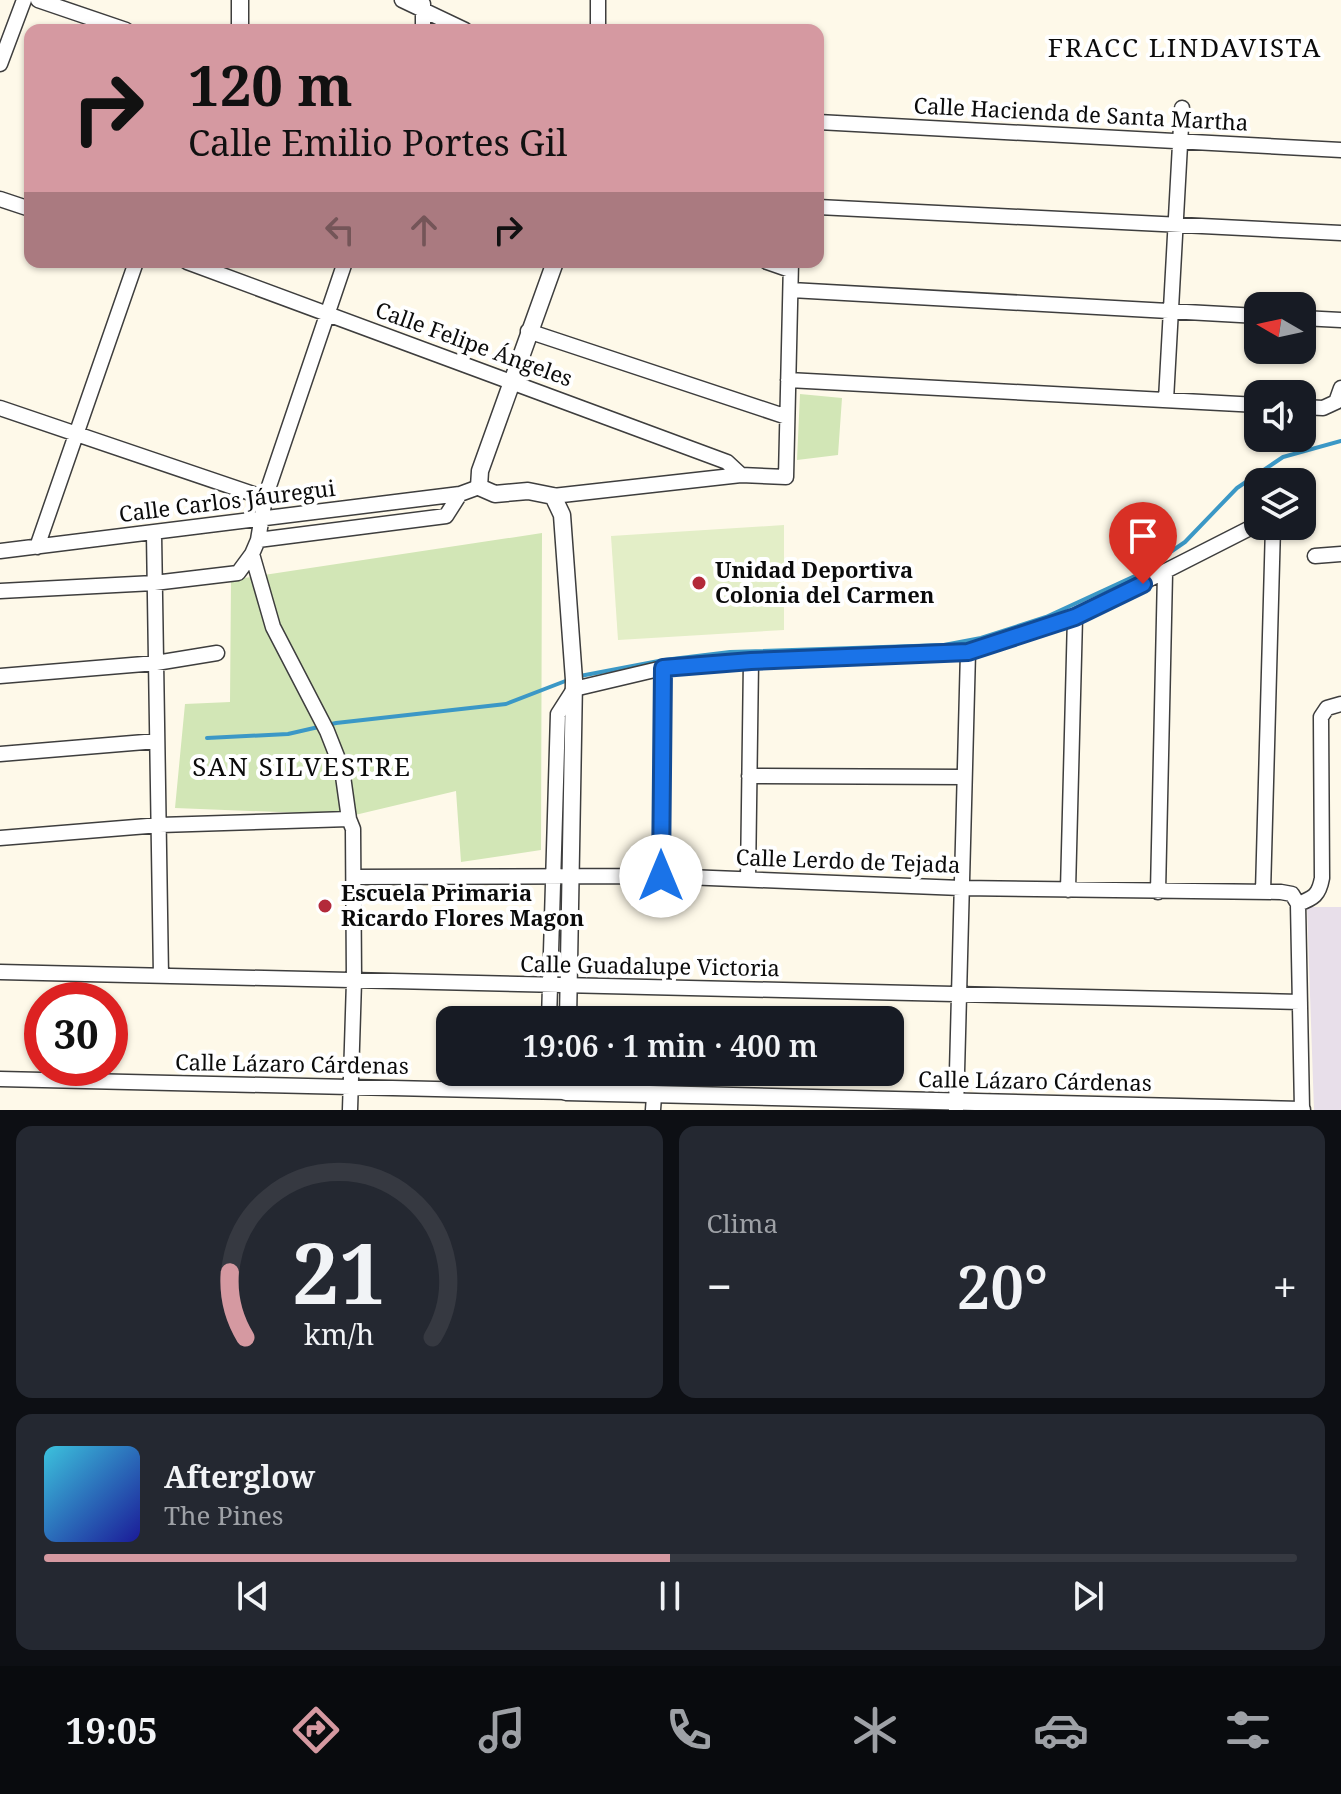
<!DOCTYPE html>
<html lang="es">
<meta charset="utf-8">
<style>
:root{--surface:#171b24;--page:#242831;--text:#f1f3f6;--muted:#9ea1a6;--line:#363941;--accent:#d599a1}
body{margin:0;font-family:"Noto Serif",serif;background:var(--page);color:var(--text);height:100vh;display:flex;flex-direction:column;font-size:30px;white-space:nowrap}
*{box-sizing:border-box;margin:0}
p{font-size:26px;color:var(--muted)}
.icon{flex:none;width:44px;height:44px;fill:none;stroke:currentColor;stroke-width:2;stroke-linecap:round;stroke-linejoin:round}
.map{position:relative;height:1110px;overflow:hidden}
.side{display:flex;flex-direction:column;gap:16px;padding:16px;background:#0d0f14;flex:1}
.side>*{flex:none}
.top-card{position:absolute;left:24px;top:24px;width:800px;height:244px;border-radius:16px;box-shadow:0 2px 6px #0004;background:#d599a1;color:#111;overflow:hidden}
.needle{width:52px;rotate:279deg}
.controls{position:absolute;left:1244px;top:292px;display:grid;gap:16px}
.controls a{display:grid;place-items:center;width:72px;height:72px;border-radius:16px;background:var(--surface);box-shadow:0 2px 6px #0004;font-size:40px}
.speed{position:absolute;left:24px;top:982px;display:flex;gap:16px;font-size:40px;font-weight:700;text-align:center}
.speed>*{display:grid;place-content:center;width:104px;height:104px;border-radius:50%;background:var(--surface);box-shadow:0 2px 6px #0004;line-height:1}
.speed .limit{border:12px solid #d22;background:#fff;color:#111}
.pin{position:absolute;display:grid;place-items:center;width:68px;height:68px;color:#fff;margin:-82px -34px;border-radius:50% 50% 50% 0;rotate:-45deg;box-shadow:0 0 8px #0007}
.pin .icon{rotate:45deg}
.me{position:absolute;width:88px;margin:-44px;rotate:0deg;stroke-linejoin:round;filter:drop-shadow(0 0 6px #0008)}
.turn{display:flex;align-items:center;gap:28px;height:168px;padding:0 32px;font-size:36px}
.turn .icon{width:104px;height:104px;stroke-width:2.5}
.turn b{display:block;font-size:56px;line-height:68px}
.lanes{display:flex;align-items:center;height:76px;padding:0 32px;background:#0003;justify-content:center;gap:40px;direction:ltr}
.lanes .off{opacity:.35}
.big{font-size:60px;font-weight:600;line-height:1.1}
.side .tile{flex:1;display:flex;flex-direction:column;justify-content:center;gap:12px;min-width:0;padding:0 28px;border-radius:16px;background:var(--page)}
.side .dial{align-items:center;gap:0}
.dial svg{height:208px;overflow:visible;fill:none;stroke:var(--line);stroke-width:7;stroke-linecap:round;text-anchor:middle}
.dial text{fill:var(--text);stroke:none}
.song{display:flex;align-items:center;gap:24px}
.cover{width:96px;height:96px;border-radius:12px;background:linear-gradient(135deg,hsl(190 70% 55%),hsl(240 70% 35%))}
.played{height:8px;border-radius:4px;background:linear-gradient(90deg,var(--accent) 50%,var(--line) 50%)}
.keys{display:flex;justify-content:space-around;direction:ltr}
.heat{display:flex;justify-content:space-between;align-items:center;font-size:44px;direction:ltr}
.side .tiles{flex:1;display:grid;gap:16px;grid-template-columns:1fr 1fr}
.tile:last-child{grid-column:span 2}
.trip{position:absolute;left:436px;top:1006px;width:468px;height:80px;border-radius:16px;background:var(--surface);box-shadow:0 2px 6px #0004;font-weight:600;line-height:80px;text-align:center}
.tab-bar{display:flex;height:128px;justify-content:space-around;align-items:center;background:#090b0e;color:var(--muted)}
.tab-bar .icon{width:56px;height:56px}
.tab-bar .active{color:var(--accent)}
.tab-bar b{font-size:36px;color:var(--text)}
.map>svg:first-child{display:block}
.industrial{fill:#e8dfea}
.green{fill:#d2e6b6}
.pitch{fill:#e3eec7}
.lines{fill:none;stroke-linecap:round;stroke-linejoin:round}
.stream{stroke:#3b98c6;stroke-width:4}
.minor-casing{stroke:#3e3e3e;stroke-width:17}
.tertiary-casing{stroke:#3e3e3e;stroke-width:19}
.minor{stroke:#fff;stroke-width:14}
.tertiary{stroke:#fff;stroke-width:16}
.route-casing{stroke:#114b97;stroke-width:20}
.route{stroke:#1a73e8;stroke-width:14}
.poi-dot{fill:#b32a3a;stroke:#fff;stroke-width:3}
.labels{text-anchor:middle;stroke-width:8;stroke-linejoin:round;paint-order:stroke}
.street-label{font-size:22px;fill:#0b0b0b;stroke:#fff}
.poi-label{font-size:22px;font-weight:bold;fill:#0b0b0b;stroke:#fff;text-anchor:start}
.quarter-label{font-size:26px;letter-spacing:2px;fill:#0b0b0b;stroke:#fff}
</style>
<div class="map">
<svg width="1341" height="1110" viewBox="0 0 1341 1110">
<rect width="100%" height="100%" fill="#fef9e9"/>
<path class="industrial" d="M1307,907h34v203h-27z"/>
<path class="green" d="M800,394l42,4 -4,57 -41,5z
M542,533l-1,317 -80,12 -5,-71 -101,24 -180,-7 10,-104 45,-2 1,-122z"/>
<path class="pitch" d="M784,525v105l-166,10 -7,-104z"/>
<g class="lines">
<path class="stream" d="M580,676l84,-16 66,-8 214,-7 37,-7 65,-21 91,-42 48,-33 52,-54 46,-31 58,-16
M207,738l81,-4 48,-11 170,-19 62,-24"/>
<defs>
<path id="minor" d="M38,0l88,30
M402,0l63,30
M598,0v30
M423,30v-26
M0,64l24,-64
M818,122l523,28
M0,199l30,10
M818,207l523,26
M187,262l540,200 14,13
M767,262l23,8
M791,290l467,26
M1302,318l39,2
M528,331l259,86
M788,380l470,25
M1166,400l16,-292
M1302,407l21,1 13,-6 5,-14
M0,408l265,90
M553,496l188,-21 45,2 5,-215
M154,534l7,442
M258,540l188,-24 14,-22
M37,547l99,-285
M0,551l460,-57 19,-7
M252,554l21,73 54,104 15,38 7,50 4,10 1,152 -4,129
M1315,556l26,-2
M0,591l154,-8 84,-10 14,-19 6,-14 7,-42 80,-236
M0,676l156,-13 61,-10
M0,754l157,-13
M749,776l215,1
M0,838l160,-13 189,-6
M661,876l2,-208
M354,877l307,-1 300,12 320,4 11,2 6,10 4,205
M748,879l3,-218
M1068,890l7,-273
M1158,892l7,-319
M1263,892l10,-366
M1298,904c16,-6 21,-9 24,-26l-1,-161 6,-9 14,-4
M0,972l1300,30
M549,1020l9,-306 16,-25 89,-21 88,-7 217,-9 107,-35 183,-93
M0,1079l566,13
M547,1092l1,-20
M653,1110l1,-14
M956,1110l12,-458"/>
<path id="tertiary" d="M240,30v-30
M555,262l-75,209 -1,16 16,7 33,-3 25,5 9,19 12,165 -6,340
M567,1072l-1,20 736,18"/>
</defs>
<use href="#minor" class="minor-casing"/>
<use href="#tertiary" class="tertiary-casing"/>
<use href="#minor" class="minor"/>
<use href="#tertiary" class="tertiary"/>
</g>
<g class="lines">
<defs>
<path id="route" d="M661,876l2,-208 88,-7 217,-9 107,-35 68,-33"/>
</defs>
<use href="#route" class="route-casing"/>
<use href="#route" class="route"/>
</g>
<g class="poi-dot">
<circle cx="699" cy="583" r="8"/>
<circle cx="325" cy="906" r="8"/>
</g>
<g class="labels">
<g class="street-label">
<text transform="translate(1081 114) rotate(3)" y="8">Calle Hacienda de Santa Martha</text>
<text transform="translate(474 344) rotate(20)" y="8">Calle Felipe Ángeles</text>
<text transform="translate(227 501) rotate(-7)" y="8">Calle Carlos Jáuregui</text>
<text transform="translate(848 861) rotate(2)" y="8">Calle Lerdo de Tejada</text>
<text transform="translate(650 966) rotate(1)" y="8">Calle Guadalupe Victoria</text>
<text transform="translate(292 1064) rotate(1)" y="8">Calle Lázaro Cárdenas</text>
<text transform="translate(1035 1081) rotate(1)" y="8">Calle Lázaro Cárdenas</text>
</g>
<g class="poi-label">
<text x="715" y="578">Unidad Deportiva<tspan x="715" dy="25">Colonia del Carmen</tspan></text>
<text x="341" y="901">Escuela Primaria<tspan x="341" dy="25">Ricardo Flores Magon</tspan></text>
</g>
<g class="quarter-label">
<text x="1185" y="57">FRACC LINDAVISTA</text>
<text x="302" y="776">SAN SILVESTRE</text>
</g>
</g>
</svg>
<div class="controls">
<a><svg class="needle" viewBox="-14 -14 28 28"><path d="M0-13l5 13h-10z" fill="#e53935"/><path d="M0 13l5-13h-10z" fill="#9ea1a6"/></svg></a>
<a><svg class="icon" aria-label="sound" viewBox="0 0 24 24"><path d="M4 9h4l5-4v14l-5-4H4zM17 9q2 3 0 6"/></svg></a>
<a><svg class="icon" aria-label="layers" viewBox="0 0 24 24"><path d="M12 4l9 5-9 5-9-5zM3 14l9 5 9-5"/></svg></a>
</div>
<div class="speed"><div class="limit">30</div></div>
<div class="pin" style="left:1143px;top:584px;background:#d93025"><svg class="icon" aria-label="arrive" viewBox="0 0 24 24"><path d="M6 21V4h12l-3 4 3 4H6"/></svg></div>
<svg class="me" style="left:661px;top:876px" viewBox="-20 -20 40 40"><circle r="19" fill="#fff"/><path d="M0-13L10 11 0 6-10 11z" fill="#1a73e8"/></svg>
<div class="trip">19:06 · 1 min · 400 m</div>
<div class="top-card">
<div class="turn"><svg class="icon" aria-label="right" viewBox="0 0 24 24"><path d="M7 20v-9h11M14 6l5 5-5 5"/></svg><div><b>120 m</b>Calle Emilio Portes Gil</div></div>
<div class="lanes"><svg class="icon off" aria-label="left" viewBox="0 0 24 24"><path d="M17 20v-9H6M10 6l-5 5 5 5"/></svg><svg class="icon off" aria-label="ahead" viewBox="0 0 24 24"><path d="M12 20V5M6 11l6-6 6 6"/></svg><svg class="icon" aria-label="right" viewBox="0 0 24 24"><path d="M7 20v-9h11M14 6l5 5-5 5"/></svg></div>
</div>
</div>
<section class="side">
<div class="tiles">
<div class="tile dial"><svg viewBox="0 0 100 80">
<path d="M14 69A42 42 0 1 1 86 69"/>
<path d="M14 69A42 42 0 0 1 8 44" stroke="#d599a1"/>
<text x="50" y="56" font-size="32" font-weight="700">21</text>
<text x="50" y="72" font-size="11">km/h</text>
</svg></div>
<div class="tile"><p>Clima</p>
<div class="heat"><a>−</a><b class="big">20°</b><a>+</a></div>
</div>
<div class="tile">
<div class="song"><i class="cover"></i><div><b>Afterglow</b><p>The Pines</p></div></div>
<div class="played"></div>
<div class="keys"><svg class="icon" aria-label="previous" viewBox="0 0 24 24"><path d="M18 5L8 12l10 7zM5 5v14"/></svg><svg class="icon" aria-label="pause" viewBox="0 0 24 24"><path d="M8 5v14M16 5v14"/></svg><svg class="icon" aria-label="next" viewBox="0 0 24 24"><path d="M6 5l10 7-10 7zM19 5v14"/></svg></div>
</div>
</div>
</section>
<nav class="tab-bar">
<b>19:05</b>
<svg class="icon active" aria-label="directions" viewBox="0 0 24 24"><path d="M12 3l9 9-9 9-9-9zM9 14v-3h6M13 9l2 2-2 2"/></svg>
<svg class="icon" aria-label="music" viewBox="0 0 24 24"><path d="M9 18V5l10-2v13"/><circle cx="6" cy="18" r="3"/><circle cx="16" cy="16" r="3"/></svg>
<svg class="icon" aria-label="phone" viewBox="0 0 24 24"><path d="M5 4h4l2 5-3 2q2 4 5 5l2-3 5 2v4C11 20 4 13 5 4z"/></svg>
<svg class="icon" aria-label="climate" viewBox="0 0 24 24"><path d="M12 3v18M4 7l16 10M4 17L20 7"/></svg>
<svg class="icon" aria-label="car" viewBox="0 0 24 24"><path d="M5 17H2v-5l4-1 3-4h7l3 4 3 1v5h-3M9 17h6M6 11h13"/><circle cx="7" cy="17" r="2"/><circle cx="17" cy="17" r="2"/></svg>
<svg class="icon" aria-label="filters" viewBox="0 0 24 24"><path d="M4 7h16M4 17h16"/><circle cx="9" cy="7" r="2"/><circle cx="15" cy="17" r="2"/></svg>
</nav>
